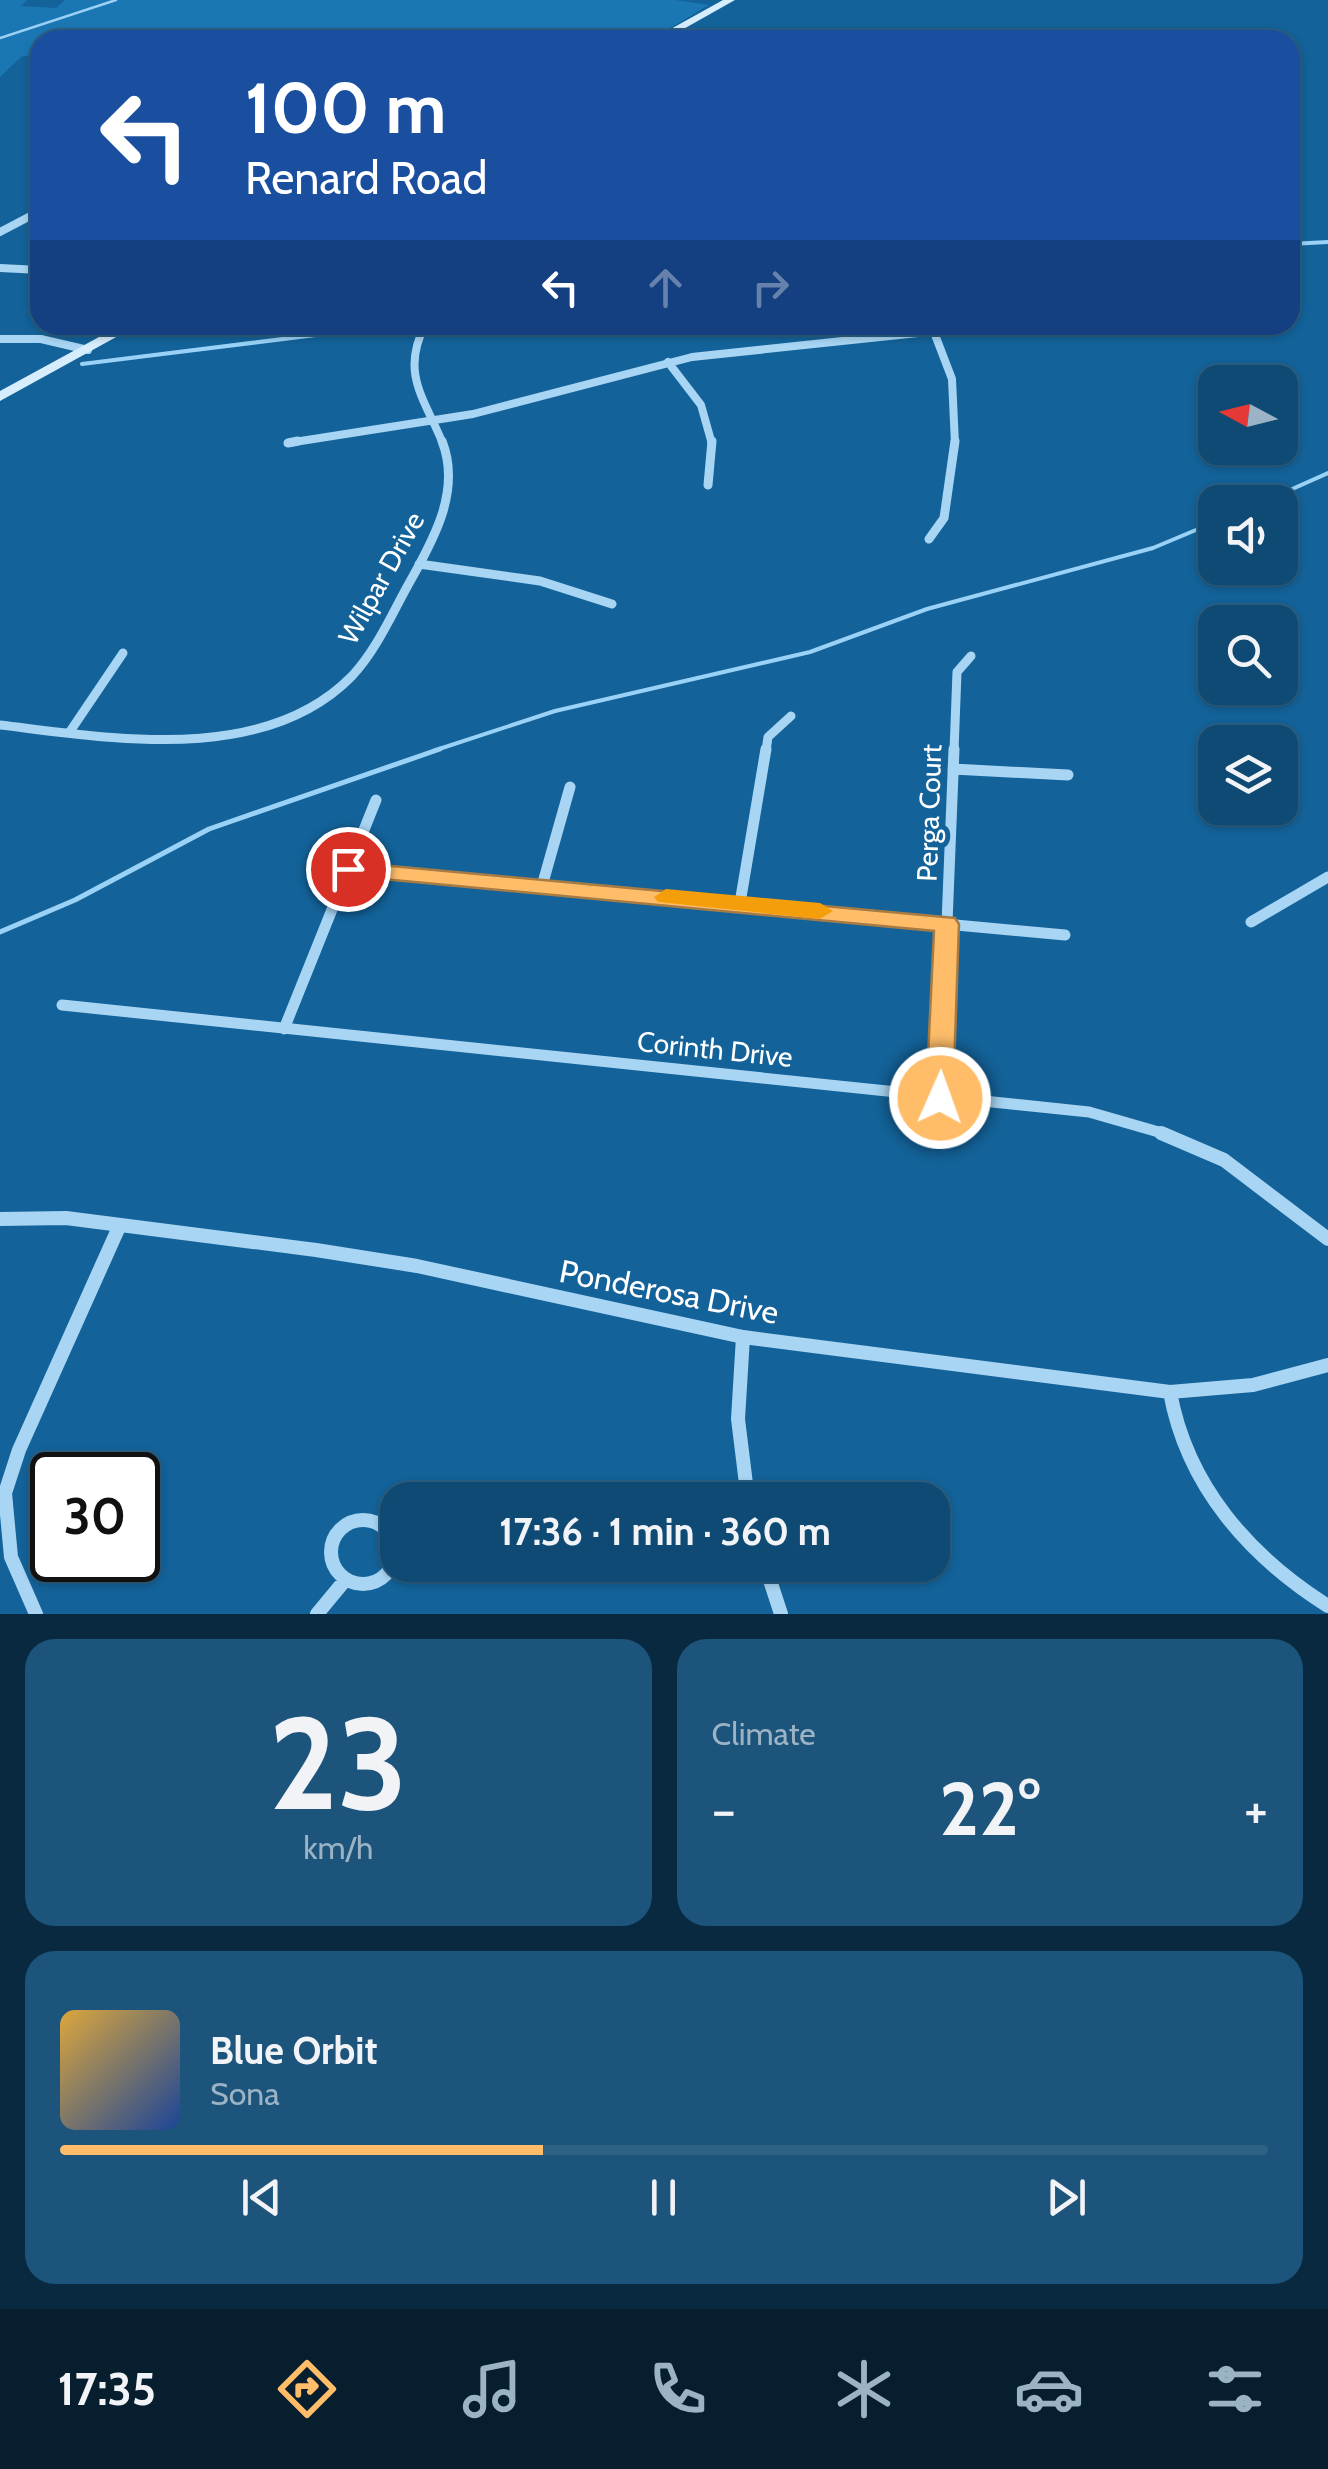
<!DOCTYPE html>
<meta charset="utf-8">
<style>
:root{--surface:#0e4a73;--page:#1c547b;--text:#f1f3f6;--muted:#9bb3c4;--line:#2e6285;--accent:#ffbd69}
body{margin:0;font-family:Cabin,sans-serif;background:var(--page);color:var(--text);height:100vh;display:flex;flex-direction:column;font-size:38px;white-space:nowrap}
*{box-sizing:border-box;margin:0}
p{font-size:32px;color:var(--muted)}
.icon{flex:none;width:55px;height:55px;fill:none;stroke:currentColor;stroke-width:2;stroke-linecap:round;stroke-linejoin:round}
.map{position:relative;height:1614px;overflow:hidden}
.panel{display:flex;flex-direction:column;gap:25px;padding:25px;background:#08293f;flex:1}
.panel>*{flex:none}
.guide{position:absolute;left:30px;top:30px;width:1270px;height:305px;border-radius:30px;box-shadow:0 2px 8px #0004,0 0 0 2px var(--line);background:#1a4fa0;color:#fff;overflow:hidden}
.needle{width:65px;rotate:277deg}
.tools{position:absolute;left:1198px;top:365px;display:grid;gap:20px}
.tools a{display:grid;place-items:center;width:100px;height:100px;border-radius:20px;background:var(--surface);box-shadow:0 2px 8px #0004,0 0 0 2px var(--line);font-size:50px}
.speed{position:absolute;left:30px;top:1452px;display:flex;gap:20px;font-size:50px;font-weight:700;text-align:center}
.speed>*{display:grid;place-content:center;width:130px;height:130px;border-radius:50%;background:var(--surface);box-shadow:0 2px 8px #0004,0 0 0 2px var(--line);line-height:1}
.speed .limit{border:5px solid #111;border-radius:15px;background:#fff;color:#111}
.pin{position:absolute;display:grid;place-items:center;width:85px;height:85px;color:#fff;margin:-42px;border:5px solid #fff;border-radius:50%;box-shadow:0 2px 10px #0007}
.me{position:absolute;width:110px;margin:-55px;rotate:2deg;stroke-linejoin:round;filter:drop-shadow(0 0 8px #0008)}
.turn{display:flex;align-items:center;gap:35px;height:210px;padding:0 50px;font-size:45px}
.turn .icon{width:130px;height:130px;stroke-width:2.5}
.turn b{display:block;font-size:70px;line-height:85px}
.lanes{display:flex;align-items:center;height:95px;padding:0 50px;background:#0003;justify-content:center;gap:50px;direction:ltr}
.lanes .off{opacity:.35}
.big{font-size:75px;font-weight:800;line-height:1.1}
.panel .widget{flex:1;display:flex;flex-direction:column;justify-content:center;gap:15px;min-width:0;padding:0 35px;border-radius:30px;background:var(--page)}
.panel .dial{align-items:center;gap:0}
.dial b{font-size:130px;line-height:1}
.song{display:flex;align-items:center;gap:30px}
.cover{width:120px;height:120px;border-radius:15px;background:linear-gradient(135deg,hsl(40 70% 55%),hsl(220 70% 35%))}
.played{height:10px;border-radius:5px;background:linear-gradient(90deg,var(--accent) 40%,var(--line) 40%)}
.keys{display:flex;justify-content:space-around;direction:ltr}
.heat{display:flex;justify-content:space-between;align-items:center;font-size:55px;direction:ltr}
.panel .tiles{flex:1;display:grid;gap:25px;grid-template-columns:1fr 1fr}
.widget:last-child{grid-column:span 2}
.trip{position:absolute;left:380px;top:1482px;width:570px;height:100px;border-radius:30px;background:var(--surface);box-shadow:0 2px 8px #0004,0 0 0 2px var(--line);font-weight:800;line-height:100px;text-align:center}
.menu{display:flex;height:160px;justify-content:space-around;align-items:center;background:#061e2e;color:var(--muted)}
.menu .icon{width:70px;height:70px}
.menu .selected{color:var(--accent)}
.menu b{font-size:45px;color:var(--text)}
.map>svg:first-child{display:block}
.green{fill:#1b77b3}
.lines{fill:none;stroke-linecap:round;stroke-linejoin:round}
.stream-far2{stroke:#99d2f6;stroke-width:2.5}
.stream-far1{stroke:#99d2f6;stroke-width:4}
.stream{stroke:#99d2f6;stroke-width:5}
.street-far4{stroke:#a7d5f3;stroke-width:5}
.street-far3{stroke:#a7d5f3;stroke-width:8}
.street-far2{stroke:#a7d5f3;stroke-width:9}
.street-far1{stroke:#a7d5f3;stroke-width:11}
.street{stroke:#a7d5f3;stroke-width:14}
.secondary{fill:#d6edfd;fill-rule:evenodd}
.route{fill:#ffbd69;stroke:#a67b44;stroke-width:2.5}
.slow{fill:#f59e0b}
.labels{text-anchor:middle;stroke-width:10;stroke-linejoin:round;paint-order:stroke}
.street-label{font-size:28px;fill:#fff;stroke:#136299}
.near-street-label{font-size:32px;fill:#fff;stroke:#136299}
</style>
<div class="map">
<svg width="1328" height="1614" viewBox="0 0 1328 1614">
<rect width="100%" height="100%" fill="#136299"/>
<path class="green" d="M0,0h27l-6,6 35,2 9,-8h610l34,5c-20,11 -42,27 -63,34 -33,11 -78,-16 -107,1h-499v16h-18l-22,21z"/>
<g class="lines">
<path class="stream-far2" d="M0,38l116,-38"/>
<path class="stream-far1" d="M1290,244l38,-2
M82,364l314,-39
M1263,502l65,-29
M433,751l122,-40 255,-59 117,-43 226,-61 62,-26"/>
<path class="stream" d="M0,932l75,-32 134,-71 231,-80"/>
<path class="street-far4" d="M40,93l-6,15 6,8"/>
<path class="street-far3" d="M0,232l40,-21
M0,268l40,2
M425,325c-25,49 0,74 18,119
M934,332l18,47 3,65
M0,339h41l47,11
M668,362l33,43 11,39
M288,443l185,-29 219,-57 226,-24h157"/>
<path class="street-far2" d="M288,443l10,-2
M708,485l4,-44
M929,539l15,-21 11,-77
M419,564l121,17 72,23
M0,725c111,13 264,41 352,-49 26,-28 41,-65 60,-98 23,-41 49,-89 30,-137
M69,733l54,-80
M766,751l2,-14 23,-21
M954,751l3,-79 14,-16"/>
<path class="street-far1" d="M953,769l115,6
M349,869l716,66
M542,886l28,-99
M740,903l26,-154
M1251,922l77,-45
M62,1005l1027,107 80,23
M284,1029l92,-229
M940,1097l14,-348"/>
<path class="street" d="M1161,1133l63,27 104,79
M0,1219l66,-1 250,32 101,16 326,71 427,55 83,-7 75,-20
M743,1337l-5,82 10,81
M1170,1392c17,94 79,164 158,214
M331 1552a32 32 0 1 1 64 0a32 32 0 1 1-64 0Z
M765,1565l16,49
M36,1614l-25,-57 -6,-64 14,-43 100,-223
M317,1614l29,-35"/>
<path class="secondary" d="M723,0h12l-71,40h-13z
M121,325h17l-138,76v-10z"/>
</g>
<path class="route" d="M348,862l607,56 4,6 -6,174 -4,7h-19l-4,-7 8,-167 -594,-56 -3,-6z"/>
<path class="slow" d="M666,889l154,14 13,8 -13,8 -162,-17 -4,-5z"/>
<g class="labels">
<g class="street-label">
<text transform="translate(381 578) rotate(-61)" y="10">Wilpar Drive</text>
<text transform="translate(929 813) rotate(-88)" y="10">Perga Court</text>
<text transform="translate(715 1049) rotate(6)" y="10">Corinth Drive</text>
</g>
<g class="near-street-label">
<text transform="translate(669 1292) rotate(11)" y="11">Ponderosa Drive</text>
</g>
</g>
</svg>
<div class="tools">
<a><svg class="needle" viewBox="-14 -14 28 28"><path d="M0-13l5 13h-10z" fill="#e53935"/><path d="M0 13l5-13h-10z" fill="#9bb3c4"/></svg></a>
<a><svg class="icon" aria-label="sound" viewBox="0 0 24 24"><path d="M4 9h4l5-4v14l-5-4H4zM17 9q2 3 0 6"/></svg></a>
<a><svg class="icon" aria-label="search" viewBox="0 0 24 24"><circle cx="10" cy="10" r="6"/><path d="M15 15l6 6"/></svg></a>
<a><svg class="icon" aria-label="layers" viewBox="0 0 24 24"><path d="M12 4l9 5-9 5-9-5zM3 14l9 5 9-5"/></svg></a>
</div>
<div class="speed"><div class="limit">30</div></div>
<div class="pin" style="left:348px;top:869px;background:#d93025"><svg class="icon" aria-label="arrive" viewBox="0 0 24 24"><path d="M6 21V4h12l-3 4 3 4H6"/></svg></div>
<svg class="me" style="left:940px;top:1098px" viewBox="-20 -20 40 40"><circle r="17" fill="#ffbd69" stroke="#fff" stroke-width="3"/><path d="M0-11L8 9 0 5-8 9z" fill="#fff"/></svg>
<div class="trip">17:36 · 1 min · 360 m</div>
<div class="guide">
<div class="turn"><svg class="icon" aria-label="left" viewBox="0 0 24 24"><path d="M17 20v-9H6M10 6l-5 5 5 5"/></svg><div><b>100 m</b>Renard Road</div></div>
<div class="lanes"><svg class="icon" aria-label="left" viewBox="0 0 24 24"><path d="M17 20v-9H6M10 6l-5 5 5 5"/></svg><svg class="icon off" aria-label="ahead" viewBox="0 0 24 24"><path d="M12 20V5M6 11l6-6 6 6"/></svg><svg class="icon off" aria-label="right" viewBox="0 0 24 24"><path d="M7 20v-9h11M14 6l5 5-5 5"/></svg></div>
</div>
</div>
<section class="panel">
<div class="tiles">
<div class="widget dial"><b>23</b><p>km/h</p></div>
<div class="widget"><p>Climate</p>
<div class="heat"><a>−</a><b class="big">22°</b><a>+</a></div>
</div>
<div class="widget">
<div class="song"><i class="cover"></i><div><b>Blue Orbit</b><p>Sona</p></div></div>
<div class="played"></div>
<div class="keys"><svg class="icon" aria-label="previous" viewBox="0 0 24 24"><path d="M18 5L8 12l10 7zM5 5v14"/></svg><svg class="icon" aria-label="pause" viewBox="0 0 24 24"><path d="M8 5v14M16 5v14"/></svg><svg class="icon" aria-label="next" viewBox="0 0 24 24"><path d="M6 5l10 7-10 7zM19 5v14"/></svg></div>
</div>
</div>
</section>
<nav class="menu">
<b>17:35</b>
<svg class="icon selected" aria-label="directions" viewBox="0 0 24 24"><path d="M12 3l9 9-9 9-9-9zM9 14v-3h6M13 9l2 2-2 2"/></svg>
<svg class="icon" aria-label="music" viewBox="0 0 24 24"><path d="M9 18V5l10-2v13"/><circle cx="6" cy="18" r="3"/><circle cx="16" cy="16" r="3"/></svg>
<svg class="icon" aria-label="phone" viewBox="0 0 24 24"><path d="M5 4h4l2 5-3 2q2 4 5 5l2-3 5 2v4C11 20 4 13 5 4z"/></svg>
<svg class="icon" aria-label="climate" viewBox="0 0 24 24"><path d="M12 3v18M4 7l16 10M4 17L20 7"/></svg>
<svg class="icon" aria-label="car" viewBox="0 0 24 24"><path d="M5 17H2v-5l4-1 3-4h7l3 4 3 1v5h-3M9 17h6M6 11h13"/><circle cx="7" cy="17" r="2"/><circle cx="17" cy="17" r="2"/></svg>
<svg class="icon" aria-label="filters" viewBox="0 0 24 24"><path d="M4 7h16M4 17h16"/><circle cx="9" cy="7" r="2"/><circle cx="15" cy="17" r="2"/></svg>
</nav>
